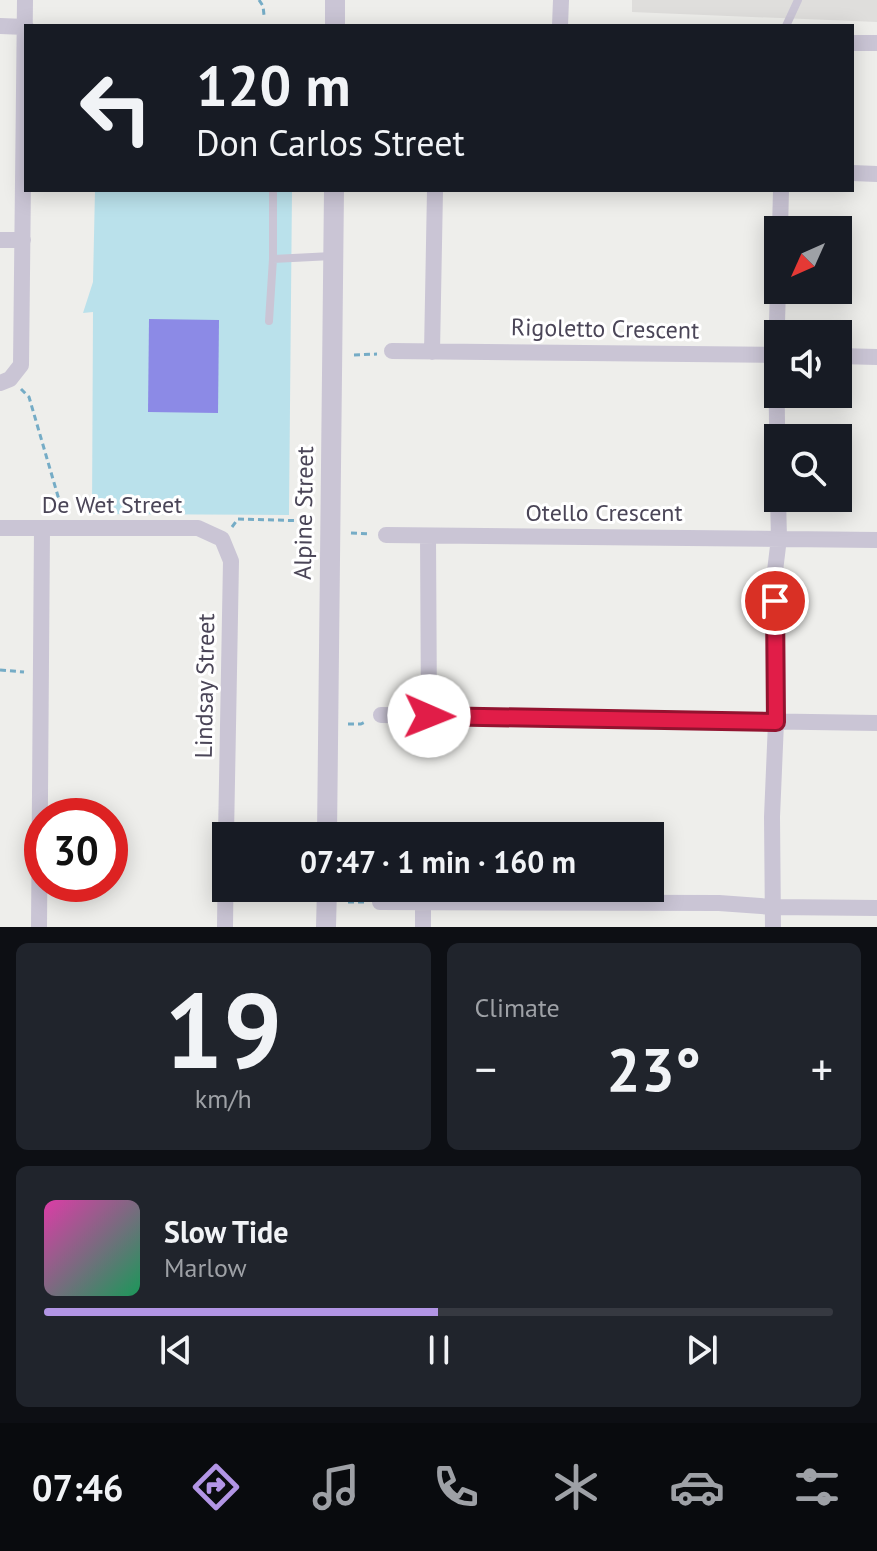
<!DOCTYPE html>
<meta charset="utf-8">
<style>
:root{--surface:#171b24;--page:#20242c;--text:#f1f3f6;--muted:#9ea1a6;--line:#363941;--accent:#b295e5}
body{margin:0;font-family:"PT Sans",sans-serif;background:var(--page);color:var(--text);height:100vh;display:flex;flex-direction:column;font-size:30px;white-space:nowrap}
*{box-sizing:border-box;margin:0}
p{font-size:26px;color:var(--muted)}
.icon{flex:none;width:44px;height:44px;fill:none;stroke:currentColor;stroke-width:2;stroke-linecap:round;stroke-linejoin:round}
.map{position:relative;height:927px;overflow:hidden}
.drawer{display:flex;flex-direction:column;gap:16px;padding:16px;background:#0d0f14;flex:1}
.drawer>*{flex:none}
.banner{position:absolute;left:24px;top:24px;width:830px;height:168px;border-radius:0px;box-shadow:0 4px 20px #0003;background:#171b24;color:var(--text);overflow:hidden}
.needle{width:52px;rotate:225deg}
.controls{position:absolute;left:764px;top:216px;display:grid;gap:16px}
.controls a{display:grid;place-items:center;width:88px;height:88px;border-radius:0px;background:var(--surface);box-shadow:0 4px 20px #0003;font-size:40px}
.speed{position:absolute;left:24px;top:798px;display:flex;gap:16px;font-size:40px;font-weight:700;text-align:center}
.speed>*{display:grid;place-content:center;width:104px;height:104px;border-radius:50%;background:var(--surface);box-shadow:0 4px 20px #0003;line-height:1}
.speed .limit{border:12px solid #d22;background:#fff;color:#111}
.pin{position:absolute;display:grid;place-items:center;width:68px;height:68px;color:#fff;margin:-34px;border:4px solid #fff;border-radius:50%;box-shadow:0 2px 8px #0007}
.me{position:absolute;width:88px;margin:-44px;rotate:91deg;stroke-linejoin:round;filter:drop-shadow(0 0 6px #0008)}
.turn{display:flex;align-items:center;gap:28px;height:168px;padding:0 40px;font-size:36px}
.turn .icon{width:104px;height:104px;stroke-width:2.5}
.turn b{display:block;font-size:56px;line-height:68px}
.big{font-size:60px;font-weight:800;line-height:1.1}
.drawer .card{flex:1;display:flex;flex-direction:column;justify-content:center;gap:12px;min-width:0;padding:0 28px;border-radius:12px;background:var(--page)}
.drawer .dial{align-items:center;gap:0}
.dial b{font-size:104px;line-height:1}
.song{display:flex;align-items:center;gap:24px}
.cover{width:96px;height:96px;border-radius:12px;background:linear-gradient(135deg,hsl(320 70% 55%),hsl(150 70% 35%))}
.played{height:8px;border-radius:4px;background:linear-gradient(90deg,var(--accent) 50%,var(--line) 50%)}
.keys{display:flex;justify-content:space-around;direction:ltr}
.heat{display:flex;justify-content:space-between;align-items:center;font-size:44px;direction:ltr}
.drawer .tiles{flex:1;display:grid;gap:16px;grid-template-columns:1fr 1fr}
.card:last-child{grid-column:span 2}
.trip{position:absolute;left:212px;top:822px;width:452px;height:80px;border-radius:0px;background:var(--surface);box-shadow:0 4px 20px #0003;font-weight:800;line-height:80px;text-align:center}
.menu{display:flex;height:128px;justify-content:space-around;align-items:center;background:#090b0e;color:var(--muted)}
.menu .icon{width:56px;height:56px}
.menu .on{color:var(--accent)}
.menu b{font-size:36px;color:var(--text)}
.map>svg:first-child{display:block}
.education{fill:#dfdedc}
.green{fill:#bae1eb}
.water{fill:#8c8ae6}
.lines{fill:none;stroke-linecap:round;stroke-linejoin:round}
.path{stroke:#75acc6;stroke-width:3;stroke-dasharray:6 4;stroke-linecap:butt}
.service{stroke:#cac5d5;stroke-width:8}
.minor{stroke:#cac5d5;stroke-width:16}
.tertiary{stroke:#cac5d5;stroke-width:20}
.route-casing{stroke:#92132f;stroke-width:20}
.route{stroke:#e11d48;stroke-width:14}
.labels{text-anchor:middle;stroke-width:6;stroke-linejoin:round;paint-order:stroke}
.street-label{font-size:24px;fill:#4a4557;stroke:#fff}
</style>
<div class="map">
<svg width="877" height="927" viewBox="0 0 877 927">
<rect width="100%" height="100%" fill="#eeeeeb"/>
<path class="education" d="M632,0h245v22l-245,-10z"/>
<path class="green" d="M95,190h197l-3,325 -197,-1 1,-202 -10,1 10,-31z"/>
<path class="water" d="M149,319l70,1 -1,93 -70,-1z"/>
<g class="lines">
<path class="path" d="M259,0l4,6 1,9
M354,355l23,-1
M21,389l8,8 33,113
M232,527l6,-8 72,2
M351,533l19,1
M0,670l24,2
M348,724h13l6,-3
M348,902h16"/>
<path class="service" d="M786,26l12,-26
M273,259l59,-3
M269,321l4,-62v-66"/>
<path class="minor" d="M0,26l26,1
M560,26l1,-26
M852,43h25
M852,173l25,1
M780,230l1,-40
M0,240h23
M778,289l-2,66 2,133
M392,351l386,4
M432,352l3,-162
M838,356l39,1
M0,383l10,-4 11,-14 4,-365
M0,528h198l24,11 9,22 -5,275
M386,535l491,5
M428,536l1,180
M381,715l496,8
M380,902l339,1 54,4 104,1
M39,927l3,-398
M225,927l1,-83
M423,927v-25
M773,927l-1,-110 4,-95 -1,-151 4,-33 -1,-40"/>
<path class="tertiary" d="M335,26v-26
M327,836l7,-646
M326,927l1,-39"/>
</g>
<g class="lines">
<defs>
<path id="route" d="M429,716l347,6 -1,-121"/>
</defs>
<use href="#route" class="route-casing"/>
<use href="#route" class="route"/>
</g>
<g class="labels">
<g class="street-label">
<text transform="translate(605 329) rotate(1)" y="8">Rigoletto Crescent</text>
<text x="112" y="513">De Wet Street</text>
<text transform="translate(304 513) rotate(-89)" y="8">Alpine Street</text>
<text x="604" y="521">Otello Crescent</text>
<text transform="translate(205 686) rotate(-89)" y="8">Lindsay Street</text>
</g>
</g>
</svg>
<div class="controls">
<a><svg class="needle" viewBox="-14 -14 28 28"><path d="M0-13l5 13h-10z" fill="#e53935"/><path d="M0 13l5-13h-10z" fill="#9ea1a6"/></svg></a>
<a><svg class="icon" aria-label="sound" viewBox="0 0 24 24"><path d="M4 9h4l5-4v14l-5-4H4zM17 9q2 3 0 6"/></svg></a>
<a><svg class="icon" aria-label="search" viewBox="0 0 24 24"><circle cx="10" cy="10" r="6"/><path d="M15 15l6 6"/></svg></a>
</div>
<div class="speed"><div class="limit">30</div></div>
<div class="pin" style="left:775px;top:601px;background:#d93025"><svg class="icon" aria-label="arrive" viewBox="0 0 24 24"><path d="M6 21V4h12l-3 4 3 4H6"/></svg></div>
<svg class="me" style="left:429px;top:716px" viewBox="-20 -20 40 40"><circle r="19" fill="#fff"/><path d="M0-13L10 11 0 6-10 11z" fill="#e11d48"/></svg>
<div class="trip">07:47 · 1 min · 160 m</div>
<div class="banner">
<div class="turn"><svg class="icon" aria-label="left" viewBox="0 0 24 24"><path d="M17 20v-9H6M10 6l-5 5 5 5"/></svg><div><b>120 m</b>Don Carlos Street</div></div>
</div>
</div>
<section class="drawer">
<div class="tiles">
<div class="card dial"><b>19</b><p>km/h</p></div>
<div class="card"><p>Climate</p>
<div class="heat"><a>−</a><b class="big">23°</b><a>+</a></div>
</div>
<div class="card">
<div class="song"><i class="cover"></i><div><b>Slow Tide</b><p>Marlow</p></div></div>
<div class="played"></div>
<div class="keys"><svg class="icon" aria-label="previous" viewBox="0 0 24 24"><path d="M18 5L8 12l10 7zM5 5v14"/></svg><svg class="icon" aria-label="pause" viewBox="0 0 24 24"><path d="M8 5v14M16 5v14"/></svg><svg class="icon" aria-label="next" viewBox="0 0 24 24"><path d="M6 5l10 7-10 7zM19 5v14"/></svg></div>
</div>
</div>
</section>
<nav class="menu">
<b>07:46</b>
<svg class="icon on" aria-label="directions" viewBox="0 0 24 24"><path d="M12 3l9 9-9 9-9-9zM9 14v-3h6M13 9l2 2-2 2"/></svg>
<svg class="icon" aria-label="music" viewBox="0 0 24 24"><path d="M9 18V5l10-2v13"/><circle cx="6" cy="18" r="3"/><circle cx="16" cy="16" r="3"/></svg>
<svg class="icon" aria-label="phone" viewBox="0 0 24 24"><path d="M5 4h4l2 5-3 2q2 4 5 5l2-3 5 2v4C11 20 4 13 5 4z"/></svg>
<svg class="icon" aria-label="climate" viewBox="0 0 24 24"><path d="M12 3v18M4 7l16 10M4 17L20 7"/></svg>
<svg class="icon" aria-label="car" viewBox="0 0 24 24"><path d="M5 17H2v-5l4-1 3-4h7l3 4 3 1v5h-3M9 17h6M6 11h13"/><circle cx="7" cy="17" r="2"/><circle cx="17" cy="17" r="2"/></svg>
<svg class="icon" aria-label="filters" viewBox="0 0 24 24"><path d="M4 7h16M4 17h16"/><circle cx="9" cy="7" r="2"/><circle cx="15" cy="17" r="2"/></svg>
</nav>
